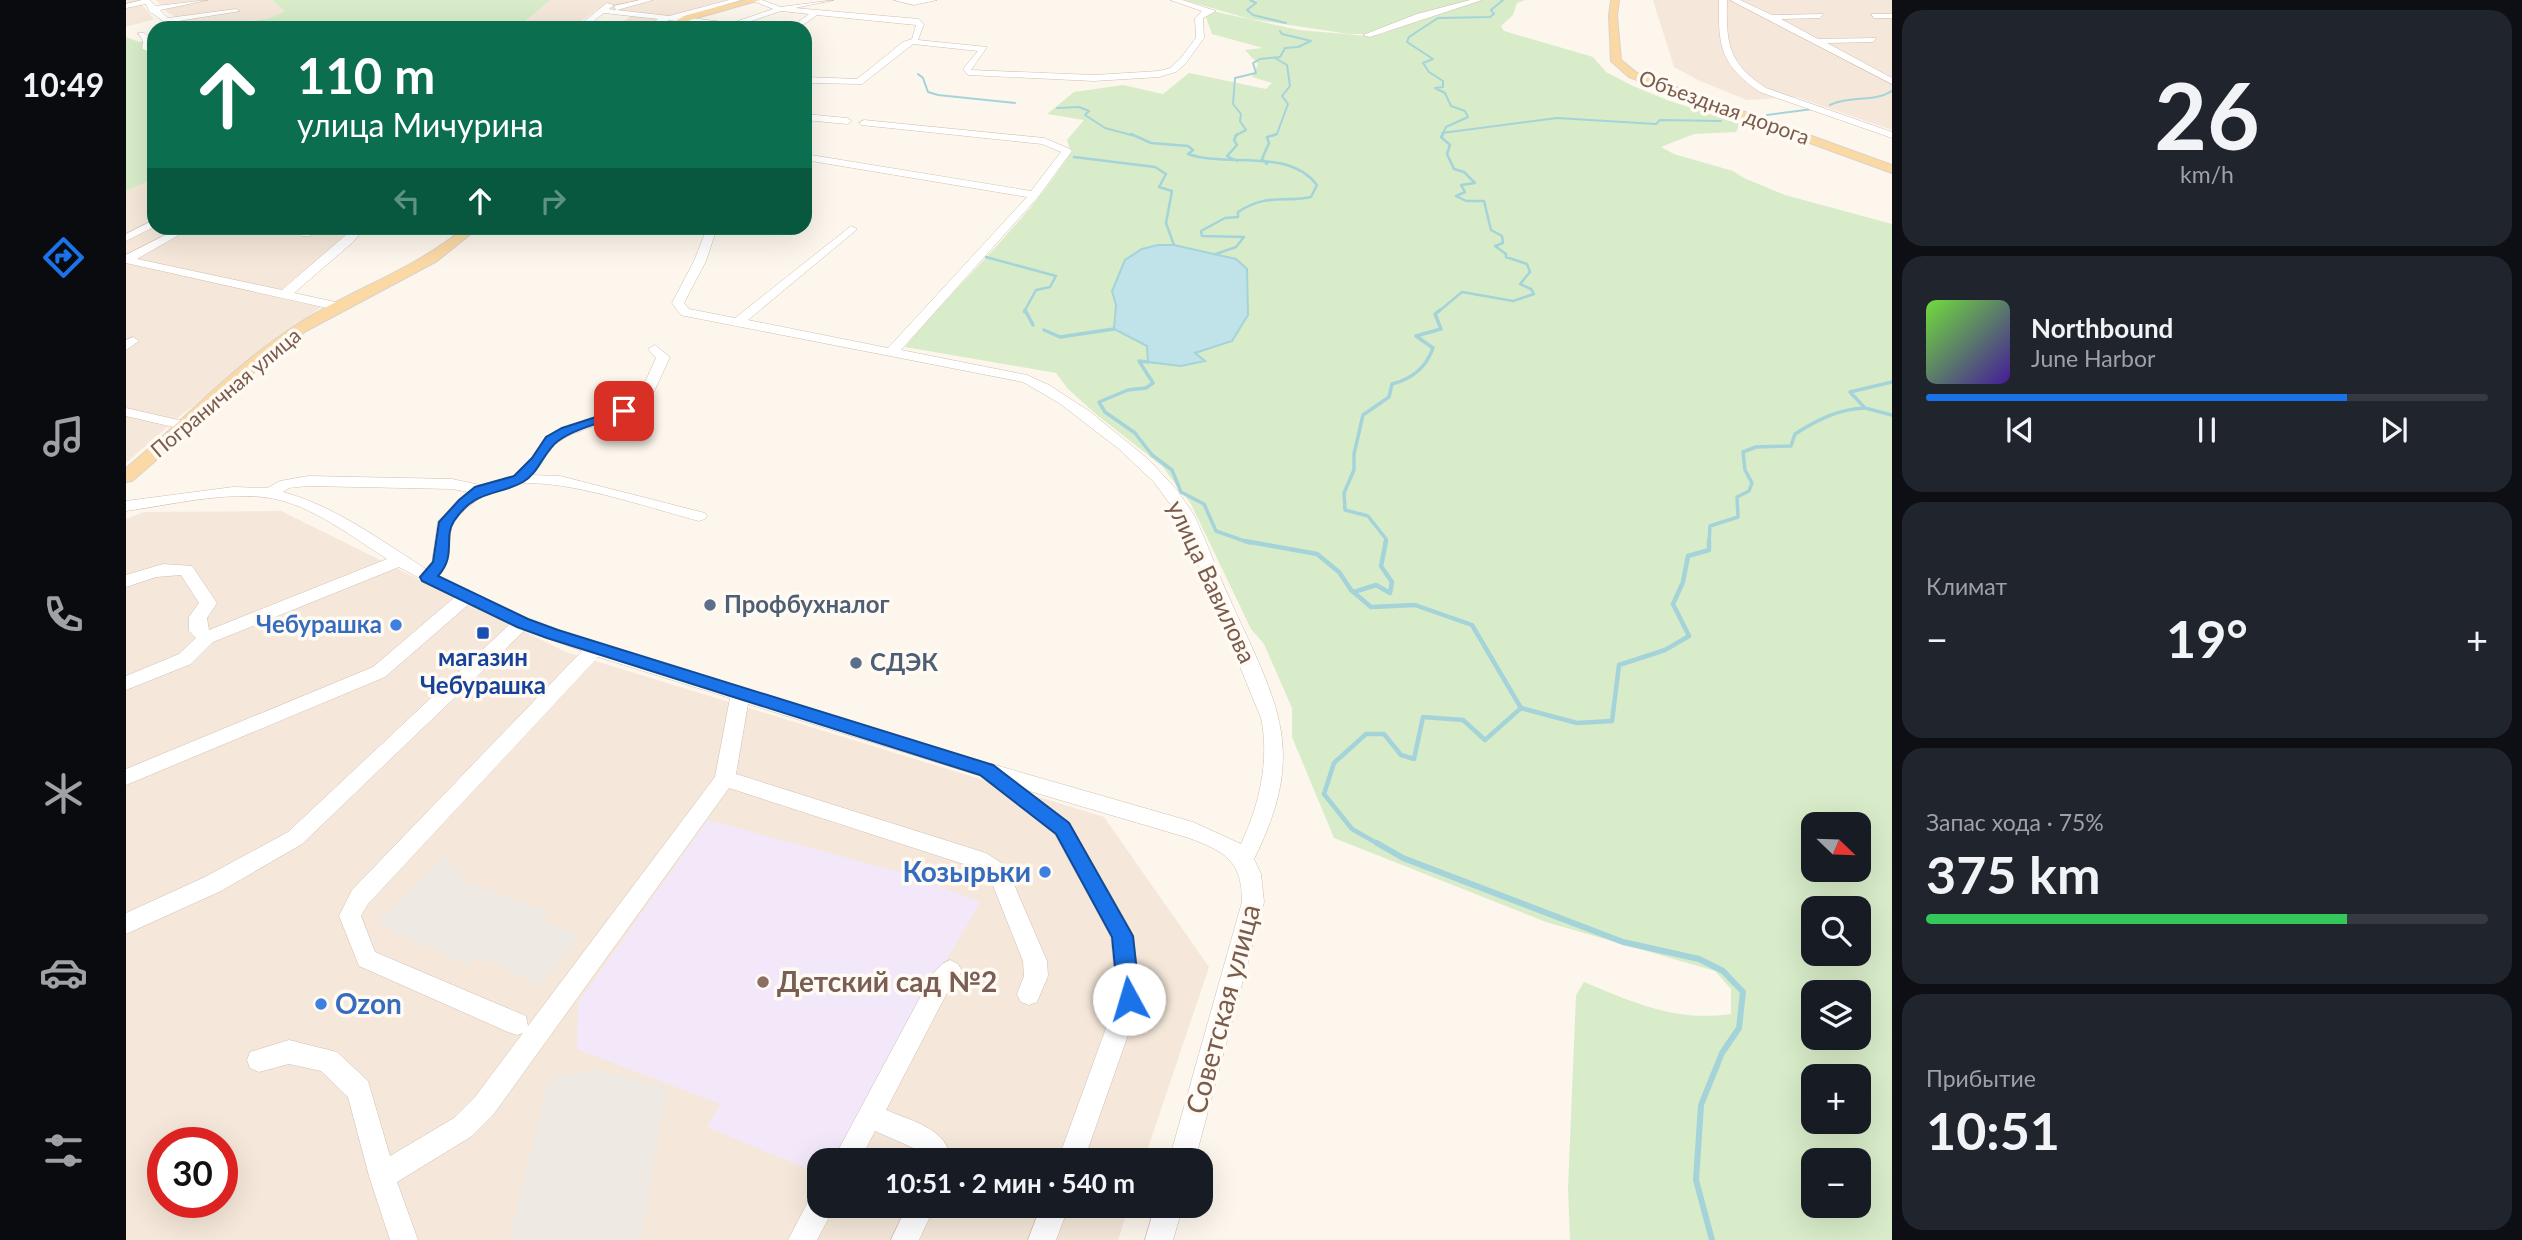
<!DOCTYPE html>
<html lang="ru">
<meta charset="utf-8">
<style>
:root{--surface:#171b24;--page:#20242c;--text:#f1f3f6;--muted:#9ea1a6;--line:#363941;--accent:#1a73e8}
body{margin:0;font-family:Lato,sans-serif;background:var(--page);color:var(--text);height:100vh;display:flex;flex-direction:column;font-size:26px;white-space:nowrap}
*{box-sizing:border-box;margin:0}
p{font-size:23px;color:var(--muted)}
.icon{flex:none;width:38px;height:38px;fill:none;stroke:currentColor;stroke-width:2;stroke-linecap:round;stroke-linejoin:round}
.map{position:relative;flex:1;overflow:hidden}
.sheet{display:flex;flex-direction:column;gap:10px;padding:10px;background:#0d0f14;width:630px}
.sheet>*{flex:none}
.hud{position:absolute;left:21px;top:21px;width:665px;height:214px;border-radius:21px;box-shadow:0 7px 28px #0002;background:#0b6e4f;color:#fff;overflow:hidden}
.needle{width:46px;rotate:113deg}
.controls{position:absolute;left:1675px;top:812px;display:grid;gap:14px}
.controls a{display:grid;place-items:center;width:70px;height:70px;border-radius:14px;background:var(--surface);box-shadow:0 7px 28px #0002;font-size:35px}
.speed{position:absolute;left:21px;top:1127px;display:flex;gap:14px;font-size:35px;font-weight:700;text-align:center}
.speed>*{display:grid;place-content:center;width:91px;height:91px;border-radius:50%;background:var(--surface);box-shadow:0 7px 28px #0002;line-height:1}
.speed .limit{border:10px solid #d22;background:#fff;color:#111}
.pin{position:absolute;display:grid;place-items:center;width:60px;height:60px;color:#fff;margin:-30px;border-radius:14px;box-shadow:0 4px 10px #0006}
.me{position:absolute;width:77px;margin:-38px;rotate:354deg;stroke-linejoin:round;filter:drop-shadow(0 0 5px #0008)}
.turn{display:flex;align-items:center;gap:24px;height:147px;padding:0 35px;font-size:32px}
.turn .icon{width:91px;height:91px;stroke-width:2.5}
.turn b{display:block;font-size:49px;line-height:60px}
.lanes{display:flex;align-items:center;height:66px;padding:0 35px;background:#0003;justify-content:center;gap:35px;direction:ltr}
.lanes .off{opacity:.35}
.big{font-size:52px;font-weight:700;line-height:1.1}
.sheet .card{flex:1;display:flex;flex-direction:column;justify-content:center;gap:10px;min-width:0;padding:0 24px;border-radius:21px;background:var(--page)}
.sheet .dial{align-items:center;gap:0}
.dial b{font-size:91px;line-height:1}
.song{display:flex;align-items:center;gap:21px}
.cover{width:84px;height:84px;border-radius:10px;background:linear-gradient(135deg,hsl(100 70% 55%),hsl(260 70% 35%))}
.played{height:7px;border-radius:4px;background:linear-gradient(90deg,var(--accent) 75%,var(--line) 75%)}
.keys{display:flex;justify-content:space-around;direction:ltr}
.heat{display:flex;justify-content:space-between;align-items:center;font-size:38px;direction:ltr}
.charge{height:10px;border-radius:5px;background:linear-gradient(90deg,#34c759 75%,var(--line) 0)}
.trip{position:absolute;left:681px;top:1148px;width:406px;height:70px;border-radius:21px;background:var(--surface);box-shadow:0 7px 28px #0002;font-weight:700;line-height:70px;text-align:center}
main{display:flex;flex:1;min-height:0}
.tabs{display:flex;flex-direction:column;width:126px;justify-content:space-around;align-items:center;background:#090b0e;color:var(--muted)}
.tabs .icon{width:49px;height:49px}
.tabs .current{color:var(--accent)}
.tabs b{font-size:32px;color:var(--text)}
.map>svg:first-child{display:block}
.residential{fill:#f5e8da;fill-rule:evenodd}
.industrial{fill:#efe9e4}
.education{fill:#f3e8fa}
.green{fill:#d8ecc9;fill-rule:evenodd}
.water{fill:#bfe3e8;stroke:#a5d3da;stroke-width:2}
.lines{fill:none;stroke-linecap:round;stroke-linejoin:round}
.stream-far4{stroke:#a5d3da;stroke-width:2}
.stream-far3{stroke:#a5d3da;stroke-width:2.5}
.stream-far2{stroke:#a5d3da;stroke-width:3.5}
.stream-far1{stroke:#a5d3da;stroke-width:4.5}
.stream{stroke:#a5d3da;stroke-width:6}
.minor-casing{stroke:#d1beb0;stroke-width:1}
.major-casing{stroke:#dad1cd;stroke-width:2}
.minor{fill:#fff;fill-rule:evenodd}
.major{fill:#fbd9a5;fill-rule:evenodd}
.route{fill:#1a73e8;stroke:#114b97;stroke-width:2}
.service-dot{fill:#5c6f8a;stroke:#fffaf3;stroke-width:2.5}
.shop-dot{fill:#3f7fe0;stroke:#fffaf3;stroke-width:2.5}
.transit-dot{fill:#1a4fb4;stroke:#fffaf3;stroke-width:2.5}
.education-dot{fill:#8d6e63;stroke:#fffaf3;stroke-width:2.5}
.labels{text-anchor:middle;stroke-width:7;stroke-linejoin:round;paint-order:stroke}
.far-street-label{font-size:21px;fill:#7a5c4d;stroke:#fffaf3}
.street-label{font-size:24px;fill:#7a5c4d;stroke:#fffaf3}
.service-label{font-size:24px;font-weight:bold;fill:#4e5e75;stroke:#fffaf3;text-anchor:start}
.shop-label{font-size:24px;font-weight:bold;fill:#366cbe;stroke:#fffaf3;text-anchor:end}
.transit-label{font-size:24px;font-weight:bold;fill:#164399;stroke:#fffaf3}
.near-shop-label{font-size:28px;font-weight:bold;fill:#366cbe;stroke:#fffaf3;text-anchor:end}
.near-education-label{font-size:28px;font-weight:bold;fill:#785e54;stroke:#fffaf3;text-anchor:start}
.near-street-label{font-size:28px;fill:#7a5c4d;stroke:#fffaf3}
</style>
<main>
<nav class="tabs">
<b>10:49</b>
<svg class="icon current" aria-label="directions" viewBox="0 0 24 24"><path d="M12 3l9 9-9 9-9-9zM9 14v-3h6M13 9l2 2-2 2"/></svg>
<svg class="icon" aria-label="music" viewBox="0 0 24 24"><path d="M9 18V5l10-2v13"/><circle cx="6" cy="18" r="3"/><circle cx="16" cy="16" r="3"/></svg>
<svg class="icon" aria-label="phone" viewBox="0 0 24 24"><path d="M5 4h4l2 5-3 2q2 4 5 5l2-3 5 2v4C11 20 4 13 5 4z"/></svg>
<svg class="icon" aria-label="climate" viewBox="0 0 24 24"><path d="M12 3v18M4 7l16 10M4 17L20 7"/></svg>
<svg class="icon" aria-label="car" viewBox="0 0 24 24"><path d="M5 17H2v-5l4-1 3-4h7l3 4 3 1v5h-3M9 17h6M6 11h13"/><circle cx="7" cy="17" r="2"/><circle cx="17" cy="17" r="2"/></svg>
<svg class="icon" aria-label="filters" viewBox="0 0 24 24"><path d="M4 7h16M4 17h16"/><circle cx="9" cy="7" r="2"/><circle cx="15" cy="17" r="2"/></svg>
</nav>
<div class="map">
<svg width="1766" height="1240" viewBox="0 0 1766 1240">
<rect width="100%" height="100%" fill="#fdf6ec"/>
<path class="residential" d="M0,0h12l16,19 -28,8z
M30,0h116l14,11 -16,7 -73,10 -30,-16z
M425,0h195l-82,22 -8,6h-43l24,-16 -39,-3 -26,19h-48l-3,-3z
M1527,0h239v130l-96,-33 -49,3 -47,-19 -26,-14z
M28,179v49h203l-73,59 -6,11 43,9 -142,110 -53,46v-272z
M155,511l285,141 538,165 105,150 -65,193h-325v46h310l-11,34h-992v-721l18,-7zM37,1143h59v59h-59z"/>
<path class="industrial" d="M319,857l14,12 3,12 85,30 -6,9 39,15 -40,50 -64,-29 -9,9 -90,-42z
M471,1070l70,17 -26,153h-132l40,-163z"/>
<path class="education" d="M582,820l199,54 73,28 -148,258h-13v14l-112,-47 13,-23 -143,-55 1,-46z"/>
<path class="green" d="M146,0h279l-29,24 2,4h-318l64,-10 15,-7z
M1058,0h291l-107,34h-19l-99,-15z
M1356,0h43l-8,3 -4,12 -12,11 3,5 89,26 13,15 27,14 34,14 73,24 -4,8 -42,2 -33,13 13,7 59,17 11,7 41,17 107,29v1016h-322l-2,-52 8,-193 8,-13c51,21 91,40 147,32v-25l-16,-18 -169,-49 -212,-84 -42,-101v-29l-28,-64 -13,-15 -60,-125 -29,-38 -65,-51 -29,-26 -12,-16 -151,-26c55,-67 120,-122 166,-195l-4,-12 17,-20 -37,-6 27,-22 49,-7 40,9 26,-21 77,16 6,-6 -20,-6 6,-13 -13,-14 18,-2 -51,-14 -6,-17 6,-6 87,19 69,6 14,-2 38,-17zM1048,245l62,14 -4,82 -37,12 9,8 -90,-40 2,-16zM1687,824h45v46h-45zM1687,908h45v46h-45zM1687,992h45v46h-45zM1687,1076h45v46h-45zM1687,1160h45v46h-45z
M0,37l13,5 15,-3v140l-28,12z"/>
<path class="water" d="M1032,245h16l62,14 11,10 1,46 -16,26 -37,12 10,8 -24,5 -33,-4 -1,-16 -33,-17 2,-24 -4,-14 13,-31 17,-11z"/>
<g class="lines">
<path class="stream-far4" d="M1124,0l6,3 -9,7 6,5 33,8
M792,74l5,4 5,14 10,3 77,8
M1704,105c20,-10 43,-2 62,-14
M931,108l22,-1 10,4 -4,4 20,13 30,8
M1641,115l46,-6
M1316,133l115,-15 99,6 4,-4 61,1
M1109,136l11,-6 -6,-9 1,-7 -8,-10 2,-26 21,-5 -3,-10 7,-4 20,-2 5,-9 13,-1 13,-6 -29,-7 -2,-3
M1146,136l5,-2 11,-30 -6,-8 8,-10 -3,-21 -12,-7
M1316,136l4,-9 22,-10 -3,-6 -14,-5 -6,-13 -10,-5 8,-1v-6l-14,-9 -6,-9 10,-4 -26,-17 2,-5 29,-19 52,-1 4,-3 -3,-4 12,-10"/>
<path class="stream-far3" d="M1005,134l20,9 37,3 5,4 -5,4c40,14 100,-7 129,31l-6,12c-29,6 -44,-4 -73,15v5l-13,1 -24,13 1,5 42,1 -8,10 -20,7
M1111,134l-3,6 3,5 -10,11 10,5
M948,157l81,10 11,7 -7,13 13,4 -6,32 8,22
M1141,164l-5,-5 7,-16 -2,-6 10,-3
M860,257l70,19 -6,11 -14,3 -12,22
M1312,312l24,-20 51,9 21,-7 -3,-5 -11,-5 10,-12 -3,-8 -21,-7v-3l-11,-8 8,-3 -1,-7 -11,-6 -7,-29h-18l-10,-5 9,-4 -4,-7 14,-2 -11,-11 -10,-3 -7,-15 3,-9 -9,-8 2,-3"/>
<path class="stream-far2" d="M899,310l8,15
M918,330l16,7 54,-8
M1022,362l-9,-1 14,22 -7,5 -18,2 -29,12 6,10 30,21 17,22 20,15 9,22 23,12 12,27 34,12
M1739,408l27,7
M1259,543l1,-4 -18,-23 -23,-6 -1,-17 10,-23v-16l9,-39 26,-18 3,-13c20,-5 34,-16 41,-36l-17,-12 25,-7 -6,-15 5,-4
M1583,543l1,-17 28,-9 -1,-20 12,-6 3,-8 -7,-13 -2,-18 13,-5 35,-1 4,-12c22,-14 43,-25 70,-26l-15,-16 42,-10"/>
<path class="stream-far1" d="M1119,541l72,13 22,18 12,18 20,17 44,-2 57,20 49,83 -36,32 -22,-20 -40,-3 -9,42 -13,-4 -17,-21h-18l-32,29 -10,31 28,35 28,16
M1228,592l22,-7 14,8 2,-11 -11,-16 5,-25
M1395,708l56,15 35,-2 7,-56 46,-15 24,-14 -16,-32 10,-22 5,-26 21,-6v-9"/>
<path class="stream" d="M1251,843l26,15 220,84 76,17 24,12 20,21 -4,36 -17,25 -21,52 -5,75 16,60"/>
<defs>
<path id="minor" d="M16,0h8l6,6 52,-6 -48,10 8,8 68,-9 4,2 -74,12 -17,-12 -3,-7 -20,4v-4z
M514,0h13l-36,10 52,6 60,-16h12l-59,17 50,6 41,-14 -22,-9h11l19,7 53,-7 -39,8 124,11 5,5 -6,16 69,7 -16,23 123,5 65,-4 11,-3 10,-9 16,-21 -1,-20 7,-7 -32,-11h12l34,11 -13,7 1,20 -18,25 -10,9 -17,5 -65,4 -126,-6 -5,-6 15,-18 -65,-7 -51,40 -57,-1v-6l52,2 46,-37 9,-3 4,-14 -99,-10 -18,13h-9l19,-14 -28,-3 -50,17 -62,-8 -16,8h-9l14,-9 -54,-6 -19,15h-9l31,-25 7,2 -5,4 7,1 -2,-4z
M768,0h43l-23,5z
M1344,0h12l-112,37 -7,-2 54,-21z
M1593,0h8c-1,44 1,63 39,88l126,44v6l-132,-46c-40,-27 -42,-47 -41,-92z
M1604,0h10l32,15 51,-1 -3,4 -39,1 37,20 58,-1 -3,4 -46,1 65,35v6z
M1745,14h21v4h-18z
M12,33h6l6,5 -1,8 5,3v5l-12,-5 1,-8z
M679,114l42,4 5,3 -5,3 -42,-4z
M738,120l180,18 26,11 2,2 -34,46 -137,153 126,25 22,10 40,26 59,48 29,31 17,25c14,29 24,60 38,89 46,101 76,147 22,255l7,15 3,28 -69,258h-26l73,-258c0,-42 -17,-50 -53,-64l-163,-48 43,32 61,107 3,7 8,62 -57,162h-26l59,-162 -6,-61 -56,-103 -71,-57 -236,-73 -12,70 250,79 20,13 41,95 1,15 -11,26 -8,3 -8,-3 -4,-8 7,-18 -1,-15 -33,-83 -11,-9 -250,-81 -236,327 -21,21 -75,46 21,58h-28l-21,-64 -21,-79 -27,-26 -32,-7 -30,8 -9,-4 -3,-8 3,-8 39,-12 48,12 31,29 22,75 64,-38 21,-21 48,-64 -6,2 -9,-3 -149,-66 -20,-50 13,-26 230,-239 -57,-21 -223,214 -81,47 -95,43v-21l79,-36 83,-45 222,-208 -41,-20 -84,73 -259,108v-16l247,-102 82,-70 -56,-30 -186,75 -22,22 -65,26v-14l53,-22 17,-16 -7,-7v-14l10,-14 -18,-28 -25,2 -30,10v-12l37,-11 29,2 25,37 -10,15 2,12 178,-71c-35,-22 -75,-54 -117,-61 -44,-7 -100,7 -144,13v-10l107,-14 34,1 13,-7 28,-5 144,3 28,6 34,-9 18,-18 14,-21 16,-9 57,-20 22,-17 15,-33 -8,-9 7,-4 15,12 -18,39 -23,18 -57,20 -16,9 -25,32 29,1 145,37 2,3 -2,3 -6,2c-46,-12 -136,-43 -180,-37 -24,3 -49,17 -64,37 -11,15 2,35 -17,55l90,43 73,26 283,88 309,89 48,22c18,-39 29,-83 20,-126l-83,-203 -24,-33 -35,-33 -60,-46 -36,-21 -338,-66 -4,-1 -9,-12 22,-42 13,-33h10l-11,33 -22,42 5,6 46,9 116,-92 6,3 -2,2 -107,89 140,28 139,-151 -222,-37v-6l226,37 30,-39 -19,-8 -181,-19 -2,-2zM182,486l144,3 17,3 -31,29 -6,41 -6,7c-46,-29 -91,-63 -143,-77l6,-4zM472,657l132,41 -15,79 -187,249 -2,-10 -151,-64 -14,-36 7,-12z
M28,220v7l-28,14v-7z
M53,228h12l-54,31 145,31 72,-62h11l-12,14 -59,51 46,10v6l-4,1 -210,-47v-8z
M184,228h13l-13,8h-8v-4z
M7,337l6,4 -13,9v-10z
M0,408l65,15 2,3 -7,4 -60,-14z
M824,960l8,4 4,7 -14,20 -62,119c23,10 64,19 64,50h-26l-6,-10 -43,-19 -15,29h-27l99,-185 10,-11z
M693,1193v13h16l-18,34h-29l23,-44z
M781,1206h28l-16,34h-28z
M915,1206h28l-13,34h-28z
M1029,1206h28l-10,34h-28z"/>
<path id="major" d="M620,0h14l-67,19 -20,9h-12l26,-13z
M1485,0h8l-2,16 4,44 16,13 255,92v8l-263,-96 -18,-16 -2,-45z
M338,228h14l-41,33 -131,70 -45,35 -107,96 -22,19 -6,1v-14c57,-47 109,-104 172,-144 54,-35 116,-54 166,-96z"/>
</defs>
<use href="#minor" class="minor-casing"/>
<use href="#major" class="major-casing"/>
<use href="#minor" class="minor"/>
<use href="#major" class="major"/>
</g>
<path class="route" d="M498,408l6,3 -2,3c-22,8 -51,13 -70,27 -14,10 -19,32 -35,41 -25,14 -48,7 -69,39 -11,17 3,34 -16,55l90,43 30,11 435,135 76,58 64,113 7,63 -4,7 -7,3 -8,-3 -3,-7 -6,-62 -56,-103 -76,-59 -433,-137 -30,-11 -95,-46 -2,-4 13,-15 6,-40 20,-22 16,-13 39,-11 18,-18 14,-21 16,-9z"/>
<g class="service-dot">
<circle cx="584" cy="605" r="7"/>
<circle cx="730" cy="663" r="7"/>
</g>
<g class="shop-dot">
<circle cx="270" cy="625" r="7"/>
<circle cx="919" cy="872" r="7"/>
<circle cx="195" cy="1004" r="7"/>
</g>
<rect class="transit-dot" x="350" y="626" width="14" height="14" rx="3.5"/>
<circle class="education-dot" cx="637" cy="982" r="7"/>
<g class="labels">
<g class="far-street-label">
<text transform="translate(1598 108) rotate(20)" y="7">Объездная дорога</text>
<text transform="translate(100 393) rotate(-40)" y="7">Пограничная улица</text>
</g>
<g class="street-label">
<text transform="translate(1085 582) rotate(65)" y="8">улица Вавилова</text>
</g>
<g class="service-label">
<text x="598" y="613">Профбухналог</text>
<text x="744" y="671">СДЭК</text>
</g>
<g class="shop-label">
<text x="256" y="633">Чебурашка</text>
</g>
<g class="transit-label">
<text x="357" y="666">магазин<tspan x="357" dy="28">Чебурашка</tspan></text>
</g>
<g class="near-shop-label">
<text x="905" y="882">Козырьки</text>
<text x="209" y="1014" text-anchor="start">Ozon</text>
</g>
<g class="near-education-label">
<text x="651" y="992">Детский сад №2</text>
</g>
<g class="near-street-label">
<text transform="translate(1097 1009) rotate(-75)" y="10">Советская улица</text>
</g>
</g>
</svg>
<div class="controls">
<a><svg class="needle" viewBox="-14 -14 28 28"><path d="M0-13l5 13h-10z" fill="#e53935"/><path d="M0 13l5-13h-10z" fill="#9ea1a6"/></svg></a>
<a><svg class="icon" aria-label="search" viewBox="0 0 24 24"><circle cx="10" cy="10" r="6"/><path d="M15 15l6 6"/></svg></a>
<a><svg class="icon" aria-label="layers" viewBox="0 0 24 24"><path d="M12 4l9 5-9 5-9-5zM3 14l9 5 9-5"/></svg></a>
<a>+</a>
<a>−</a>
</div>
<div class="speed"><div class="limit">30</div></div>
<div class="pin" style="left:498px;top:411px;background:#d93025"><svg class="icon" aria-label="arrive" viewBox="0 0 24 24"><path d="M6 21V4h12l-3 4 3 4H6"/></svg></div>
<svg class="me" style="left:1003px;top:999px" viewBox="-20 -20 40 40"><circle r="19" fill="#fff"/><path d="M0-13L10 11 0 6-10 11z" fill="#1a73e8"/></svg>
<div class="trip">10:51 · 2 мин · 540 m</div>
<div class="hud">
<div class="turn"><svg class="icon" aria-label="ahead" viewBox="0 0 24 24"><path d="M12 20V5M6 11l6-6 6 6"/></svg><div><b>110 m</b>улица Мичурина</div></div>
<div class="lanes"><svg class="icon off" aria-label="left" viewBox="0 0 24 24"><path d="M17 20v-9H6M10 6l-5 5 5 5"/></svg><svg class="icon" aria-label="ahead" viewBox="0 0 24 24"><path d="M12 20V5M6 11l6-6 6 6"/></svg><svg class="icon off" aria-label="right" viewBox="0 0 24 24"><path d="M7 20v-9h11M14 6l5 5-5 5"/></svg></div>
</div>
</div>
<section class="sheet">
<div class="card dial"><b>26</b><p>km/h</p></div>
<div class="card">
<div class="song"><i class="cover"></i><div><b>Northbound</b><p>June Harbor</p></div></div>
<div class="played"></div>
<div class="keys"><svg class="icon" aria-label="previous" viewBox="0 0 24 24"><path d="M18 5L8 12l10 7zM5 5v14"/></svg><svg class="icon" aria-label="pause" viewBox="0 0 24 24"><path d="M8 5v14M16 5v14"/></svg><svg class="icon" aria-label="next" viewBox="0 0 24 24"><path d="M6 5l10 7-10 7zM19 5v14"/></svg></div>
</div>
<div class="card"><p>Климат</p>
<div class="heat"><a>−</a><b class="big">19°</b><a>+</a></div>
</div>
<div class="card"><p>Запас хода · 75%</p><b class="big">375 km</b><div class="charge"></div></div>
<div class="card"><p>Прибытие</p><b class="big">10:51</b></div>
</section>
</main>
